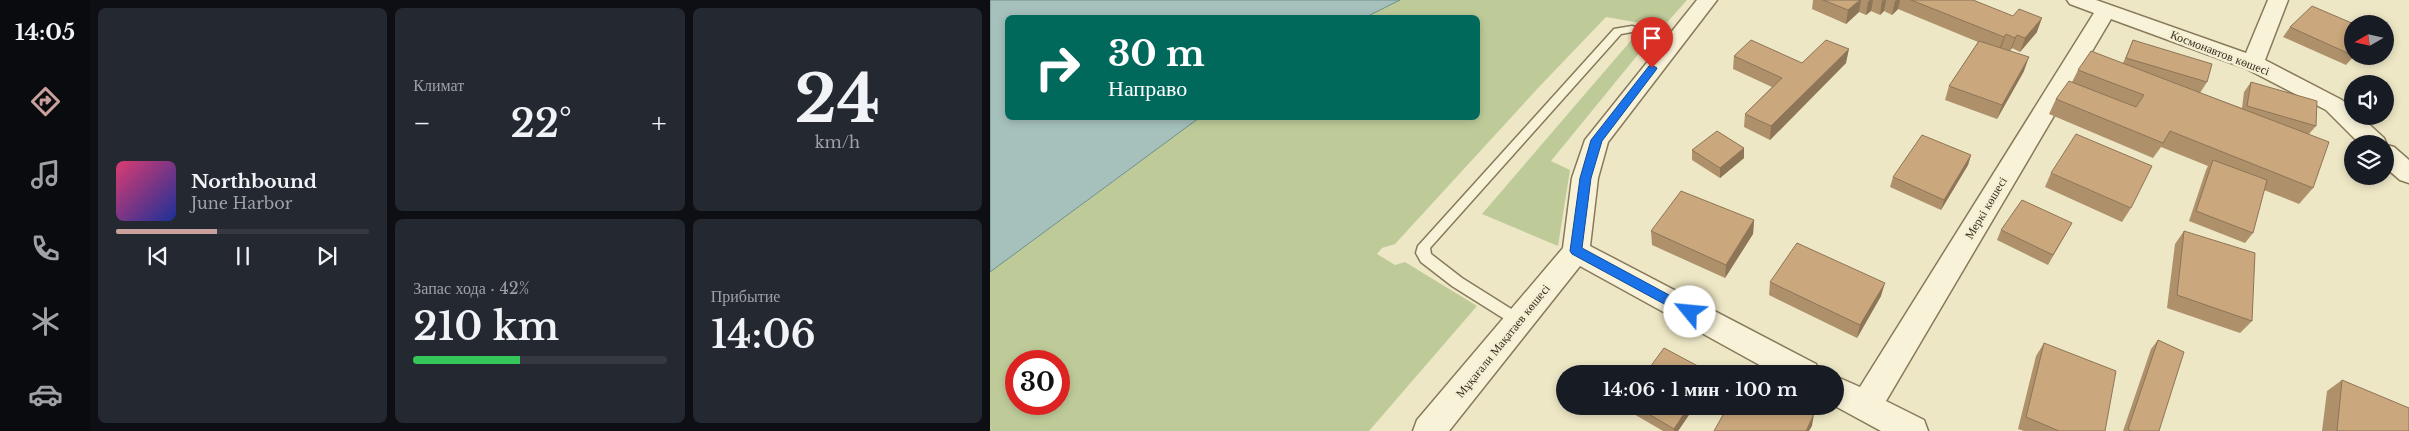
<!DOCTYPE html>
<html lang="ru">
<meta charset="utf-8">
<style>
:root{--surface:#171b24;--page:#242831;--text:#f1f3f6;--muted:#9ea1a6;--line:#363941;--accent:#c8a09c}
body{margin:0;font-family:"Libre Baskerville",serif;background:var(--page);color:var(--text);height:100vh;display:flex;flex-direction:column;font-size:19px;white-space:nowrap}
*{box-sizing:border-box;margin:0}
p{font-size:16px;color:var(--muted)}
.icon{flex:none;width:28px;height:28px;fill:none;stroke:currentColor;stroke-width:2;stroke-linecap:round;stroke-linejoin:round}
.map{position:relative;flex:1;overflow:hidden}
.sheet{display:flex;flex-direction:column;gap:8px;padding:8px;background:#0d0f14;width:900px}
.sheet>*{flex:none}
.banner{position:absolute;left:15px;top:15px;width:475px;height:105px;border-radius:8px;box-shadow:0 2px 8px #0003;background:#00695c;color:#fff;overflow:hidden}
.needle{width:32px;rotate:261deg}
.fabs{position:absolute;left:1354px;top:15px;display:grid;gap:10px}
.fabs a{display:grid;place-items:center;width:50px;height:50px;border-radius:50%;background:var(--surface);box-shadow:0 2px 8px #0003;font-size:25px}
.speed{position:absolute;left:15px;top:350px;display:flex;gap:10px;font-size:25px;font-weight:700;text-align:center}
.speed>*{display:grid;place-content:center;width:65px;height:65px;border-radius:50%;background:var(--surface);box-shadow:0 2px 8px #0003;line-height:1}
.speed .limit{border:8px solid #d22;background:#fff;color:#111}
.pin{position:absolute;display:grid;place-items:center;width:42px;height:42px;color:#fff;margin:-51px -21px;border-radius:50% 50% 50% 0;rotate:-45deg;box-shadow:0 0 5px #0007}
.pin .icon{rotate:45deg}
.me{position:absolute;width:55px;margin:-28px;rotate:298deg;stroke-linejoin:round;filter:drop-shadow(0 0 4px #0008)}
.turn{display:flex;align-items:center;gap:18px;height:105px;padding:0 20px;font-size:22px}
.turn .icon{width:65px;height:65px;stroke-width:2.5}
.turn b{display:block;font-size:35px;line-height:42px}
.big{font-size:38px;font-weight:600;line-height:1.1}
.sheet .card{flex:1;display:flex;flex-direction:column;justify-content:center;gap:8px;min-width:0;padding:0 18px;border-radius:8px;background:var(--page)}
.sheet .dial{align-items:center;gap:0}
.dial b{font-size:65px;line-height:1}
.song{display:flex;align-items:center;gap:15px}
.cover{width:60px;height:60px;border-radius:8px;background:linear-gradient(135deg,hsl(340 70% 55%),hsl(230 70% 35%))}
.played{height:5px;border-radius:2px;background:linear-gradient(90deg,var(--accent) 40%,var(--line) 40%)}
.keys{display:flex;justify-content:space-around;direction:ltr}
.heat{display:flex;justify-content:space-between;align-items:center;font-size:28px;direction:ltr}
.charge{height:8px;border-radius:4px;background:linear-gradient(90deg,#34c759 42%,var(--line) 0)}
.sheet .tiles{flex:1;display:grid;gap:8px;grid-template-columns:repeat(3,1fr)}
.card:first-child{grid-row:span 2}
.trip{position:absolute;left:566px;top:365px;width:288px;height:50px;border-radius:25px;background:var(--surface);box-shadow:0 2px 8px #0003;font-weight:600;line-height:50px;text-align:center}
main{display:flex;flex:1;min-height:0}
.menu{display:flex;flex-direction:column;width:90px;justify-content:space-around;align-items:center;background:#090b0e;color:var(--muted)}
.menu .icon{width:35px;height:35px}
.menu .on{color:var(--accent)}
.menu b{font-size:22px;color:var(--text)}
.map>svg:first-child{display:block}
.green{fill:#becb99;fill-rule:evenodd}
.water{fill:#a6c1bc;stroke:#6d8f8b}
.lines{fill:none;stroke-linecap:round;stroke-linejoin:round}
.service-casing{stroke:#88795b;stroke-width:3}
.minor-casing{stroke:#88795b;stroke-width:3}
.service{fill:#f8f3d8;fill-rule:evenodd}
.minor{fill:#f8f3d8;fill-rule:evenodd}
.wall{fill:#ae906b}
.shaded-wall{fill:#8d7557}
.building{fill:#caa77c;stroke:#8d7557}
.route{fill:#1a73e8;stroke:#114b97}
.labels{text-anchor:middle;stroke-width:5;stroke-linejoin:round;paint-order:stroke}
.street-label{font-size:12px;fill:#382f1f;stroke:#f5f0d4}
</style>
<main>
<nav class="menu">
<b>14:05</b>
<svg class="icon on" aria-label="directions" viewBox="0 0 24 24"><path d="M12 3l9 9-9 9-9-9zM9 14v-3h6M13 9l2 2-2 2"/></svg>
<svg class="icon" aria-label="music" viewBox="0 0 24 24"><path d="M9 18V5l10-2v13"/><circle cx="6" cy="18" r="3"/><circle cx="16" cy="16" r="3"/></svg>
<svg class="icon" aria-label="phone" viewBox="0 0 24 24"><path d="M5 4h4l2 5-3 2q2 4 5 5l2-3 5 2v4C11 20 4 13 5 4z"/></svg>
<svg class="icon" aria-label="climate" viewBox="0 0 24 24"><path d="M12 3v18M4 7l16 10M4 17L20 7"/></svg>
<svg class="icon" aria-label="car" viewBox="0 0 24 24"><path d="M5 17H2v-5l4-1 3-4h7l3 4 3 1v5h-3M9 17h6M6 11h13"/><circle cx="7" cy="17" r="2"/><circle cx="17" cy="17" r="2"/></svg>
</nav>
<section class="sheet">
<div class="tiles">
<div class="card">
<div class="song"><i class="cover"></i><div><b>Northbound</b><p>June Harbor</p></div></div>
<div class="played"></div>
<div class="keys"><svg class="icon" aria-label="previous" viewBox="0 0 24 24"><path d="M18 5L8 12l10 7zM5 5v14"/></svg><svg class="icon" aria-label="pause" viewBox="0 0 24 24"><path d="M8 5v14M16 5v14"/></svg><svg class="icon" aria-label="next" viewBox="0 0 24 24"><path d="M6 5l10 7-10 7zM19 5v14"/></svg></div>
</div>
<div class="card"><p>Климат</p>
<div class="heat"><a>−</a><b class="big">22°</b><a>+</a></div>
</div>
<div class="card dial"><b>24</b><p>km/h</p></div>
<div class="card"><p>Запас хода · 42%</p><b class="big">210 km</b><div class="charge"></div></div>
<div class="card"><p>Прибытие</p><b class="big">14:06</b></div>
</div>
</section>
<div class="map">
<svg width="1419" height="431" viewBox="0 0 1419 431">
<rect width="100%" height="100%" fill="#ede7c5"/>
<path class="green" d="M410,0h287l-24,27 -57,-10 -67,70 -144,157 -13,4 -5,6 18,11 10,-3 72,44 -108,125h-379v-159l209,-154h279v-100l-114,-1zM26,361h43v43h-43z
M644,37l15,4 -98,120 19,9 -12,76 -76,-32z"/>
<path class="water" d="M0,0h410l-36,18h-356v100h191l-209,154z"/>
<g class="lines">
<defs>
<path id="service" d="M642,26l47,12 1,2 -5,3 -43,-11 -11,2 -191,214 1,6 31,24 62,39 2,4 -2,4 -5,2 -5,-2 -62,-39 -31,-24 -5,-9 2,-7 196,-217z"/>
<path id="minor" d="M707,0h20l-109,142 -10,36 -8,68 226,118 4,10h-44l-196,-108 -131,165h-36l4,-11 146,-172 9,-70 13,-38z
M1077,0h29l150,53 22,-53h20l-23,60 77,40 10,9v7h8l24,22 3,7 7,2 15,13v23l-9,-3 -15,-13v-23h-25l-34,-34 -81,-42 -134,-49 -225,382 38,19 4,11h-47l-46,-25v-30l25,11 234,-374 -24,-9z"/>
</defs>
<use href="#service" class="service-casing"/>
<use href="#minor" class="minor-casing"/>
<use href="#service" class="service"/>
<use href="#minor" class="minor"/>
</g>
<path class="wall" d="M823,0h160l64,32 -17,20 -8,-4 -2,3 14,20 -27,48 -52,-19 4,-14 29,-44 -80,-33 -6,6 -8,-4 -4,4 -9,-4 -5,4 -7,-3 -13,12 -34,-15z
M1362,24v32h2l-8,9 -63,-28 7,-10z
M1143,40l74,42 -7,11 42,15 2,-16 7,-10 65,44 -7,8 4,54 -14,16 -35,-14 -11,43 -8,10 -56,-22 17,-51 2,-4 -47,-19 -8,11 -104,-44 7,-15 16,-17 6,-12 45,-7z
M744,56l68,7h44l-76,77 -26,-13 1,-13 27,-27 -39,-18z
M702,150l52,8 -24,20 -28,-18z
M981,155l-3,10 -27,45 -51,-23 3,-10z
M1061,173l80,35 -9,14 -77,-35z
M764,220l-1,14 -28,44 -73,-33 -1,-14z
M1082,223l-24,42 -51,-25 4,-10z
M1194,231l68,90 -12,12 -73,-25 8,-64z
M780,282l111,14 -24,42 -88,-43z
M1168,340l1,91h-36l28,-82z
M1054,343l61,88h-81l-6,-2 18,-73z
M1352,380l67,51h-87l5,-40z
M636,406h69l-17,25h-15l-36,-21z"/>
<path class="shaded-wall" d="M870,0h1l-2,12 -13,12 2,-14z
M880,0h3l-2,11 -5,4 2,-13z
M894,0h2l-2,11 -4,4 2,-14z
M907,0h3l-2,9 -6,6 3,-14z
M1052,18l-5,14 -17,20 5,-14z
M1016,34l-5,14 -2,2 5,-13z
M1027,35l-5,13 -2,3 5,-13z
M859,49l-3,14 -76,77 1,-14z
M1039,57l-5,14 -27,48 5,-14z
M754,148v10l-24,20v-10z
M981,155l-3,10 -27,45 3,-10z
M764,220l-1,14 -28,44 1,-13z
M895,283l-4,13 -24,42 3,-13z
M699,406h6l-17,25h-4v-2z
M824,414l-2,12 -3,5h-3z"/>
<path class="building" d="M833,0h37l-12,10z
M921,0h62l40,16 6,-7 23,9 -17,20 -8,-3 -2,3 -9,-4 -2,3z
M1322,6l42,18h-2v31l-62,-28z
M761,40l51,23 24,-23 23,9 -78,77 -26,-12 37,-36 -48,-22z
M1143,40l79,24 -5,18 -81,-24z
M989,41l50,16 -27,48 -53,-19z
M1101,51l238,91 -16,46 -143,-57 -7,12 -107,-44 13,-18 67,26 8,-12 -66,-25z
M1261,82l66,19 -1,25 -69,-20z
M727,131l27,17 -24,20 -28,-18z
M1086,134l76,32 -21,42 -80,-35z
M932,135l49,20 -27,45 -51,-23z
M1223,160l54,20 -14,53 -57,-22z
M691,191l73,29 -28,45 -75,-34z
M1032,200l50,23 -19,32 -52,-25z
M1194,231l71,22 -3,68 -75,-26z
M807,243l88,40 -25,42 -90,-43z
M1168,340l26,12 -25,79h-28l-3,-2z
M1054,343l72,28 -11,60h-46l-33,-14z
M674,348l47,25 -1,1h-65z
M1352,380l67,28v23h-72z
M645,406h54l-15,23z
M738,406h70l16,8 -8,17h-92z"/>
<path class="route" d="M662,65l5,3 -1,2 -54,71 -11,37 -9,70 113,61 2,3 -7,6 -118,-64 -2,-3 10,-73 11,-38 58,-74z"/>
<g class="labels">
<g class="street-label">
<text transform="translate(1230 53) rotate(21)" y="4">Космонавтов көшесі</text>
<text transform="translate(996 208) rotate(-59)" y="4">Меркі көшесі</text>
<text transform="translate(513 341) rotate(-51)" y="4">Мұқағали Мақатаев көшесі</text>
</g>
</g>
</svg>
<div class="fabs">
<a><svg class="needle" viewBox="-14 -14 28 28"><path d="M0-13l5 13h-10z" fill="#e53935"/><path d="M0 13l5-13h-10z" fill="#9ea1a6"/></svg></a>
<a><svg class="icon" aria-label="sound" viewBox="0 0 24 24"><path d="M4 9h4l5-4v14l-5-4H4zM17 9q2 3 0 6"/></svg></a>
<a><svg class="icon" aria-label="layers" viewBox="0 0 24 24"><path d="M12 4l9 5-9 5-9-5zM3 14l9 5 9-5"/></svg></a>
</div>
<div class="speed"><div class="limit">30</div></div>
<div class="pin" style="left:662px;top:68px;background:#d93025"><svg class="icon" aria-label="arrive" viewBox="0 0 24 24"><path d="M6 21V4h12l-3 4 3 4H6"/></svg></div>
<svg class="me" style="left:700px;top:312px" viewBox="-20 -20 40 40"><circle r="19" fill="#fff"/><path d="M0-13L10 11 0 6-10 11z" fill="#1a73e8"/></svg>
<div class="trip">14:06 · 1 мин · 100 m</div>
<div class="banner">
<div class="turn"><svg class="icon" aria-label="right" viewBox="0 0 24 24"><path d="M7 20v-9h11M14 6l5 5-5 5"/></svg><div><b>30 m</b>Направо</div></div>
</div>
</div>
</main>
